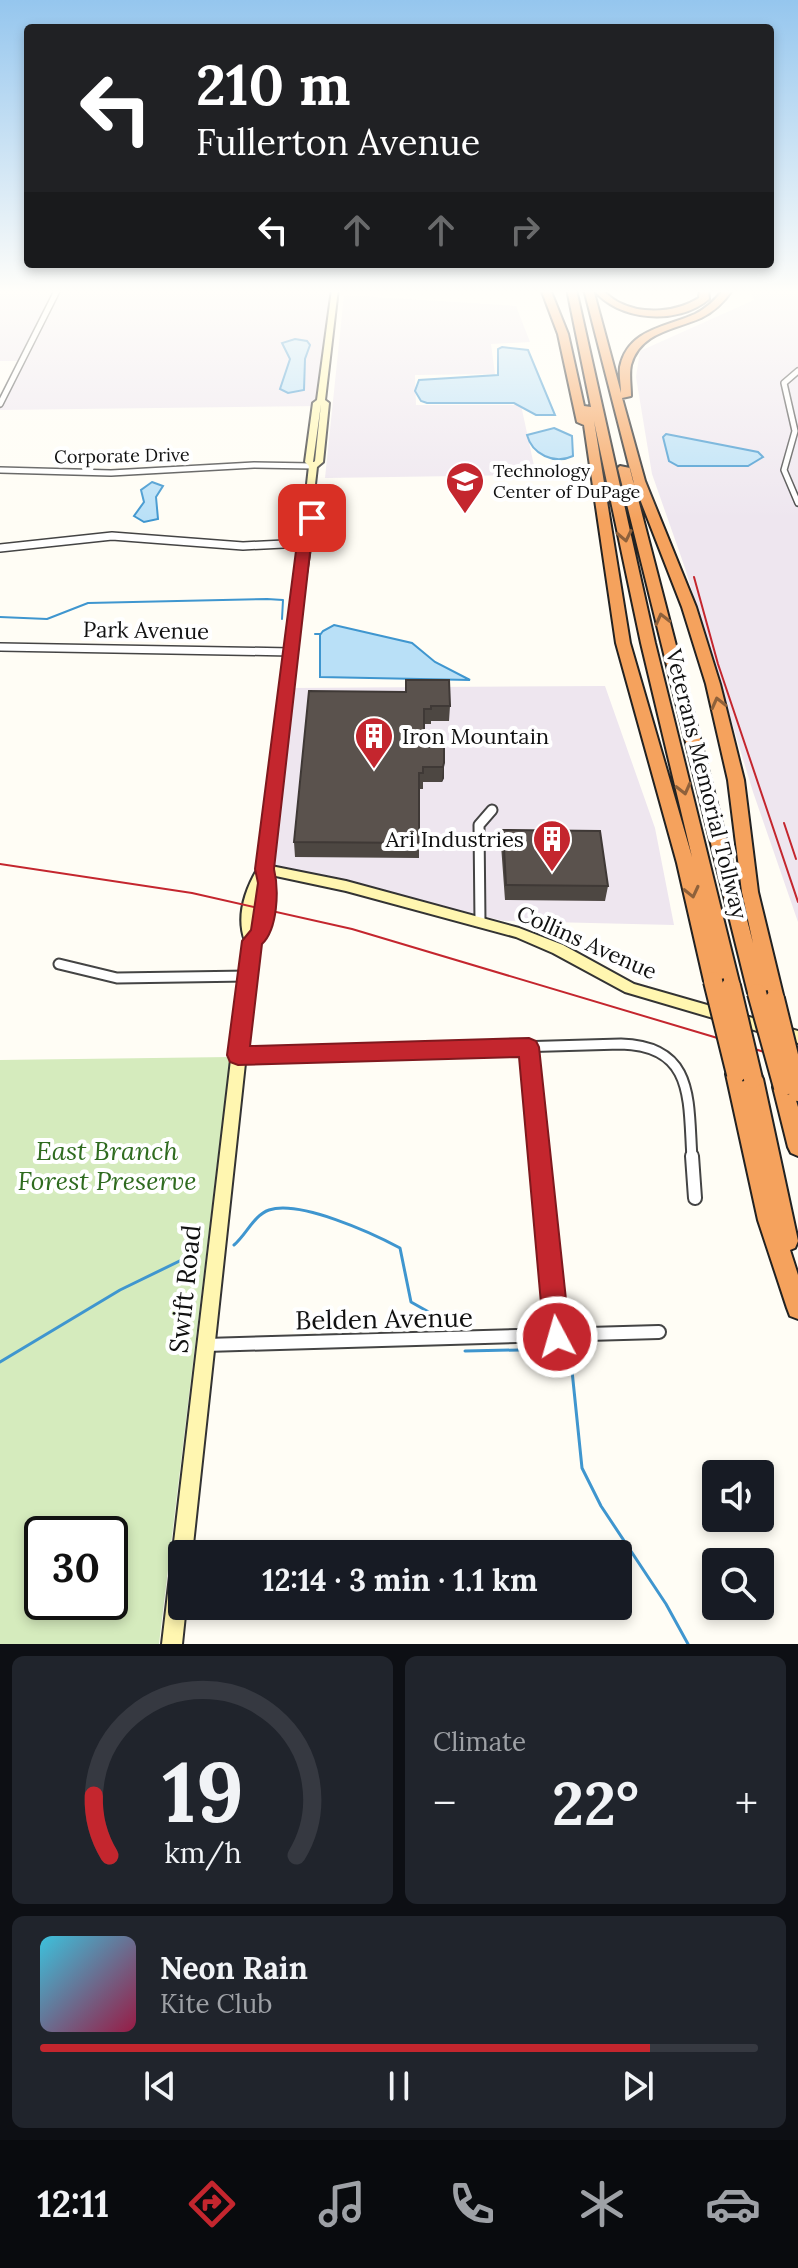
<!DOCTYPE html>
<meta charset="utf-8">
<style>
:root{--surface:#171b24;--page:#20242c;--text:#f1f3f6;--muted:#9ea1a6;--line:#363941;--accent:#c4262e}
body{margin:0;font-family:Lora,serif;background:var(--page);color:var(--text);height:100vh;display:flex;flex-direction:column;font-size:30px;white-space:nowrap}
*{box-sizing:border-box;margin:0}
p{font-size:26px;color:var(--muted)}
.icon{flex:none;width:44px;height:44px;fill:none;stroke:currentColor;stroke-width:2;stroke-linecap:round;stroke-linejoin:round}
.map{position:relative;height:1644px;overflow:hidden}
.side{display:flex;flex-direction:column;gap:12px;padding:12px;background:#0d0f14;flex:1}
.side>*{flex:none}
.banner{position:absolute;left:24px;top:24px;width:750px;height:244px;border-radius:8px;box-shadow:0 4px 12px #0003;background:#202124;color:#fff;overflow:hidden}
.buttons{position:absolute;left:702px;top:1460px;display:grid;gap:16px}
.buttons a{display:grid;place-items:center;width:72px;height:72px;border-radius:8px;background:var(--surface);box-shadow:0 4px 12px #0003;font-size:40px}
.speed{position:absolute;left:24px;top:1516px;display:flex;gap:16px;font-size:40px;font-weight:700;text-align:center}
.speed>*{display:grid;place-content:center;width:104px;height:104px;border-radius:50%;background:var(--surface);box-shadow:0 4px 12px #0003;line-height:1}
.speed .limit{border:4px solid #111;border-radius:12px;background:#fff;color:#111}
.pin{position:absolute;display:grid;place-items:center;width:68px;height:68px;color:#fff;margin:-34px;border-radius:16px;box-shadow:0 4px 12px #0006}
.me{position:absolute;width:88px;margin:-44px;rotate:354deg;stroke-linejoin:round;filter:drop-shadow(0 0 6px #0008)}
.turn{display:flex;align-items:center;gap:28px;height:168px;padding:0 40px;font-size:36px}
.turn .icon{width:104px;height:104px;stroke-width:2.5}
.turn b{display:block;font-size:56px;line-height:68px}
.lanes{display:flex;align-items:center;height:76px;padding:0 40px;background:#0003;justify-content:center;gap:40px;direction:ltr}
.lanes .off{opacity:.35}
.big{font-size:60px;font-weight:700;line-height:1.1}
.side .tile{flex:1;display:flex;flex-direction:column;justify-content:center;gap:12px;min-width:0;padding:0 28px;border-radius:12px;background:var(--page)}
.side .dial{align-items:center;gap:0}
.dial svg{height:208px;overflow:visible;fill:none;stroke:var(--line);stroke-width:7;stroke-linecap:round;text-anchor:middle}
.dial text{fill:var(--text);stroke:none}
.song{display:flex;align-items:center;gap:24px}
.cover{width:96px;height:96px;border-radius:12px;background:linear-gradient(135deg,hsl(190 70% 55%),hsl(340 70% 35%))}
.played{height:8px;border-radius:4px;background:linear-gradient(90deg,var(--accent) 85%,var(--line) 85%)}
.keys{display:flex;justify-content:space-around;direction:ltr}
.heat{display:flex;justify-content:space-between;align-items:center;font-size:44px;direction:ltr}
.side .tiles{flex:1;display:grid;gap:12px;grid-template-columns:1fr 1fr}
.tile:last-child{grid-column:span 2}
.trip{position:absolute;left:168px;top:1540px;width:464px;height:80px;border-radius:8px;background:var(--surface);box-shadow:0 4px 12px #0003;font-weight:700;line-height:80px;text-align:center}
.tabs{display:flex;height:128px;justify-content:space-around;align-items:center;background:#090b0e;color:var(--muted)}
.tabs .icon{width:56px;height:56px}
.tabs .current{color:var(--accent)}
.tabs b{font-size:36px;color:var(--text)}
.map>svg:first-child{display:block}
.industrial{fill:#eee6ef}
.green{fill:#d5ebbd;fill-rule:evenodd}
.water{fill:#b9e0f7;stroke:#3f96cf;stroke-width:2}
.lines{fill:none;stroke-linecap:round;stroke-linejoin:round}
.stream-far1{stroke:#3f96cf;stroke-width:2}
.stream{stroke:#3f96cf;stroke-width:3}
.street-far3-casing{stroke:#444;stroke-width:8}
.street-far2-casing{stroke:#444;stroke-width:10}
.street-far1-casing{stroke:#444;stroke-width:13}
.street-casing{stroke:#444;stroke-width:16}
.secondary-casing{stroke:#333;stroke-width:4}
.highway-casing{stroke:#222;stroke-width:4}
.street-far3{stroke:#fff;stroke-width:5}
.street-far2{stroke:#fff;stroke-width:7}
.street-far1{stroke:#fff;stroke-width:9}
.street{stroke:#fff;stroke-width:12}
.secondary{fill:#fff6b0;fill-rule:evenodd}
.highway{fill:#f5a25d;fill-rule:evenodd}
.rail{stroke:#c4262e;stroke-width:2}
.highway-bridge-casing{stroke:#222;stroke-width:22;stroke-linecap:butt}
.highway-bridge{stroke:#f5a25d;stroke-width:18}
.wall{fill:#4d4742}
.shaded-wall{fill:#3f3936}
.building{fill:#5a524d;stroke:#3f3936;stroke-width:2}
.oneway{stroke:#8e613b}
.route{fill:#c4262e;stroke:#7f191e;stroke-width:2}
.labels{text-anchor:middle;stroke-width:8;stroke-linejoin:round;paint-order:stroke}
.far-street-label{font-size:18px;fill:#111;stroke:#fff}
.far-poi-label{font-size:18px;fill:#111;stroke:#fff;text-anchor:start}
.street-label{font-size:22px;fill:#111;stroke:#fff}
.poi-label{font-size:22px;fill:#111;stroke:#fff;text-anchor:start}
.near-park-label{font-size:26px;font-style:italic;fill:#2f6b1f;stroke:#fff}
.near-street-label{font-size:26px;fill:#111;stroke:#fff}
</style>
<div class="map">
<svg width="798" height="1644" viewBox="0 0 798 1644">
<rect width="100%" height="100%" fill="#fffdf5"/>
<path class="industrial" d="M0,289h334l-14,117 -320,4v-10l20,-39h-20z
M750,289h48v633l-45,-130 -68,-224 -33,-94 -16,-97 4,-26 114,-51z
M344,295l172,11 14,36 -39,2 4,30 -80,1 1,30h105l15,70 -211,3z
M605,686l50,142 19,97 -170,-4 -237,-54 22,-179z"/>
<path class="green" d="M230,1057l-71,587h-159v-584zM42,1534h68v68h-68z"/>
<path class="water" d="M295,339l12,2 3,4 -5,14 -1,31 -16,3 -8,-4 10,-30 -8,-16z
M502,347l26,3 27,65h-19l-22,-12h-87l-6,-2 -6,-10 4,-11 79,-5v-26z
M554,428l18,8 1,20c-19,9 -41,-2 -46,-21z
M666,434l92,18 5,5 -15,9h-70l-9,-5 -6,-24z
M152,482l11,4 -7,11 2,22 -14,3 -10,-6 10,-14 -3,-12z
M334,625l78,18 23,19 35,18 -150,-3v-42l3,-4z"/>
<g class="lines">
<path class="stream-far1" d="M0,617l47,2 41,-16 179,-4 16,1 -1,19
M315,634h5"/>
<path class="stream" d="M234,1245c12,-10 20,-30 35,-35 31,-10 103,23 131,38l11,54 46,26
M465,1351l101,-2 5,12 11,107 19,38 65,98 22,40
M0,1362l120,-72 76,-37"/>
<defs>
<path id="street-far3" d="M798,371l-14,12 11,48 -11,39 14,33
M0,404l58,-115
M0,470l111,3 143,-8 59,1"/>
<path id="street-far2" d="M0,548l112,-12 131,10 61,-3
M0,647l291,5"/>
<path id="street-far1" d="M480,922l-1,-97 13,-15
M59,964l58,14 131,-2
M529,1047l11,111
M238,1055l383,-11c74,2 67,56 71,114"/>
<path id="street" d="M539,1156l18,181
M692,1156l3,42
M206,1345l453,-13"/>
<path id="secondary" d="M332,289h6l-13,111 4,3 -6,59 -6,5 -3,26 4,5 -19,120 -28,248 75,15 173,47 44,17 71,39 164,47v12l-173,-51 -72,-39 -37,-16 -170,-46 -75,-16c3,24 2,48 -13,68l-66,611h-10v52h4l-4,38h-20l83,-703c-9,-24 0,-51 13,-73l31,-250 13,-73 -8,-7 6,-40 6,-5 3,-27 -4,-4 8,-59 4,-3zM321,404l-6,57 -1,1h-1zM260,889l-1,18 -4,20 -1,-13z"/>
<path id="highway" d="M541,289h9l18,45 16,72 7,1 -24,-118h9l79,354 85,343 -3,5 -6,2 -6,-2 -4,-8 -8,5 -6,-2 -3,-5 -27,-118 -61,-220 -32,-218 -7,-3 -19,-88zM594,421l47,222 51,214 -62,-214z
M584,289h9l28,104c0,-8 -2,-18 -1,-26 8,-38 46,-40 75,-53 12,-6 20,-14 29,-25h9c-9,13 -18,22 -32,29 -27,12 -61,14 -70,47 -2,9 0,21 0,31l-9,2 23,83 51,126 24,77 24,96 14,112 26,107 -3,5 -6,2 -6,-2 -4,-9 -8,5 -6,-2 -3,-5 -130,-525 2,-2 10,2 123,475 -11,-51 -14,-112 -22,-96 -24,-77 -49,-126z
M593,289c12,0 16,9 27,14 24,12 57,9 79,-5l1,-9h8l1,10c-32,27 -91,22 -116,-10z
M736,1066l7,2 3,6 7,-3 7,2 3,6 35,162 -3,7 -5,2 8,25v44l-8,-3 -3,-8 -29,-88 -32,-146 3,-6z
M783,1079l7,2 8,26v49l-7,-3 -3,-6 -15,-60 3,-6z"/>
</defs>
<use href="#street-far3" class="street-far3-casing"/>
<use href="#street-far2" class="street-far2-casing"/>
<use href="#street-far1" class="street-far1-casing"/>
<use href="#street" class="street-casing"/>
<use href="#secondary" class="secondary-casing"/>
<use href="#highway" class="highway-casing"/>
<use href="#street-far3" class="street-far3"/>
<use href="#street-far2" class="street-far2"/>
<use href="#street-far1" class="street-far1"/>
<use href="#street" class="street"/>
<use href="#secondary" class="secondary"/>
<use href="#highway" class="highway"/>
<path class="rail" d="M694,577l24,87 80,238
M784,823l12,36
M0,864l192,29 160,36 446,133"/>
<defs>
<path id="highway-bridge" d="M713,981l23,93
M731,986l22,93
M757,993l26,94
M775,999l23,93"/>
</defs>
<use href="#highway-bridge" class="highway-bridge-casing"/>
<use href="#highway-bridge" class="highway-bridge"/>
</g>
<path class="wall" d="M309,691l141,15 -1,15h-18v3h-7v23l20,16v15l-2,4h-19v7h-4v69l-124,-1 -1,-15z
M503,830l105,56 -3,15 -100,-1 -4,-55z"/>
<path class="shaded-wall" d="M444,763v15l-2,4 1,-15z"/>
<path class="building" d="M406,680h43l1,26h-19v3h-7v38h20v16l-1,4h-20v6h-4v70l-125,-1 15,-151 97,1z
M503,830l97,1 8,55 -102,-1z"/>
<defs><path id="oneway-chevron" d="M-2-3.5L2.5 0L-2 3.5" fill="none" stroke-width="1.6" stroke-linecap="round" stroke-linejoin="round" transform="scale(2)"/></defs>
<g class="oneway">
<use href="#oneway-chevron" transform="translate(625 536) rotate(78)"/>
<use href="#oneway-chevron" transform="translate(662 619) rotate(-104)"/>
<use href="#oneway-chevron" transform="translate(718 703) rotate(-104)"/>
<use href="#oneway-chevron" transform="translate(684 789) rotate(76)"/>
<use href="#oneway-chevron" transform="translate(692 892) rotate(77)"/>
</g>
<linearGradient id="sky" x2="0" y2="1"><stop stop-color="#95c6ee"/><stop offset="0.56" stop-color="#fffefa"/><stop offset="1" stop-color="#fffefa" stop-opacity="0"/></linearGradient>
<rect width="798" height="520" fill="url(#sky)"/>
<path class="route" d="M307,515l12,3 -2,20 -6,6 -37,325c5,20 4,60 -12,75l-12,102 279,-8 7,3 3,6 31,290 -4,9 -9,4 -10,-4 -3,-9 -25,-280 -281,8 -8,-3 -3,-7 15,-114 9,-11 7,-47 -3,-14 42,-326 6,-6z"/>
<defs>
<symbol id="school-pin" viewBox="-11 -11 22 30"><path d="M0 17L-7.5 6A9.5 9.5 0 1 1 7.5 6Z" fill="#c4262e" stroke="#fff"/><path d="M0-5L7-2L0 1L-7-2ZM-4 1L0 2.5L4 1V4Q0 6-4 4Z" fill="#fff"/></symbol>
<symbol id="building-pin" viewBox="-11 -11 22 30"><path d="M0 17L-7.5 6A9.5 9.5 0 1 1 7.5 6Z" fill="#c4262e" stroke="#fff"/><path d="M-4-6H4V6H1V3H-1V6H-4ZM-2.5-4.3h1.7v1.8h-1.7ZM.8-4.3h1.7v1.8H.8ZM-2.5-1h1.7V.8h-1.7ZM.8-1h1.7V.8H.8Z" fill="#fff"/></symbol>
</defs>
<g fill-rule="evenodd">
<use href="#school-pin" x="443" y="459" width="44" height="60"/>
<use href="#building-pin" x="352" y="714" width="44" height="60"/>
<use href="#building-pin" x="530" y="817" width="44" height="60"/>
</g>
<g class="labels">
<g class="far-street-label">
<text transform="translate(122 456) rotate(-1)" y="6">Corporate Drive</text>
</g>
<g class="far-poi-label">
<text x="493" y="477">Technology<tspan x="493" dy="21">Center of DuPage</tspan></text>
</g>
<g class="street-label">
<text transform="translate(146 630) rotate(1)" y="8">Park Avenue</text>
<text transform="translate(707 784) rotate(76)" y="8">Veterans Memorial Tollway</text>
<text transform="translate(587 942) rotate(24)" y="8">Collins Avenue</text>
</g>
<g class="poi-label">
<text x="402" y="744">Iron Mountain</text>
<text x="524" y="847" text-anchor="end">Ari Industries</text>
</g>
<g class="near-park-label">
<text x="107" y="1160">East Branch<tspan x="107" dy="30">Forest Preserve</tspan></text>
</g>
<g class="near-street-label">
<text transform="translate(185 1289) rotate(-84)" y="9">Swift Road</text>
<text transform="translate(384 1319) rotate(-1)" y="9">Belden Avenue</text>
</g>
</g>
</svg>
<div class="buttons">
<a><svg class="icon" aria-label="sound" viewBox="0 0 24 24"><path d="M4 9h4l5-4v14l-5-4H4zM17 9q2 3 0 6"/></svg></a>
<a><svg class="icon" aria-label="search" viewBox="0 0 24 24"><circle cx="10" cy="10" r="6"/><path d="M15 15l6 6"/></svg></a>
</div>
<div class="speed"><div class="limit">30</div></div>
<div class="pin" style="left:312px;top:518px;background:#d93025"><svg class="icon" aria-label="arrive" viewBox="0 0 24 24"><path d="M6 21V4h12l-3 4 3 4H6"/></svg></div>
<svg class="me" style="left:557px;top:1337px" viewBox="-20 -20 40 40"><circle r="17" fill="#c4262e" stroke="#fff" stroke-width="3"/><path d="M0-11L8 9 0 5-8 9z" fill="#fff"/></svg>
<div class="trip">12:14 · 3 min · 1.1 km</div>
<div class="banner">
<div class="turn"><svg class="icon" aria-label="left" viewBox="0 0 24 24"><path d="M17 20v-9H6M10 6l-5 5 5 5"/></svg><div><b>210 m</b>Fullerton Avenue</div></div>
<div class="lanes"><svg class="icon" aria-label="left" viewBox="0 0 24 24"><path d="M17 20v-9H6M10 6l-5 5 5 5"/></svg><svg class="icon off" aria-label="ahead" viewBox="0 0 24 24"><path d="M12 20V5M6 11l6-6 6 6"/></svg><svg class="icon off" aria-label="ahead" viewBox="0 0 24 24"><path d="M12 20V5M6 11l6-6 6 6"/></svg><svg class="icon off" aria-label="right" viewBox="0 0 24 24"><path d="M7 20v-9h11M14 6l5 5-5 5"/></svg></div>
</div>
</div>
<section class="side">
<div class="tiles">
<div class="tile dial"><svg viewBox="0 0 100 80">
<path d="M14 69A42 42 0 1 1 86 69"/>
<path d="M14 69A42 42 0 0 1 8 46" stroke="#c4262e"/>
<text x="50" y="56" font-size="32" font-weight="700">19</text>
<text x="50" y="72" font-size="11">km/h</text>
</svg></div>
<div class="tile"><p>Climate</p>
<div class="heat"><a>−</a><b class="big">22°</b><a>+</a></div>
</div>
<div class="tile">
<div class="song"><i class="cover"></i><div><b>Neon Rain</b><p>Kite Club</p></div></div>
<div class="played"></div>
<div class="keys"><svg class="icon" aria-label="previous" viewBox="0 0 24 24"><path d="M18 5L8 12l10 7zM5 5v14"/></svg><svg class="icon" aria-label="pause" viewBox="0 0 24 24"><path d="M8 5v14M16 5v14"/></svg><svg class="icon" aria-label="next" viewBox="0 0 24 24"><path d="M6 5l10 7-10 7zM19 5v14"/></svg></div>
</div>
</div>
</section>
<nav class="tabs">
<b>12:11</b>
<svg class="icon current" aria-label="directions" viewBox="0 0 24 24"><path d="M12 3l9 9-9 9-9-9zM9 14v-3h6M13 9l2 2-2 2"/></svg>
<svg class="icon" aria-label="music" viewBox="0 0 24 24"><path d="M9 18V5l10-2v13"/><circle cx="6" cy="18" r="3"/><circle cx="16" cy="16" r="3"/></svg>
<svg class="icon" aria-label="phone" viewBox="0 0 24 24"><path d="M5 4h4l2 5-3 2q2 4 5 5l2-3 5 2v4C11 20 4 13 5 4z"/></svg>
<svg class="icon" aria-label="climate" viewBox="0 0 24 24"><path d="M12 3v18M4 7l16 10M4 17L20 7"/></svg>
<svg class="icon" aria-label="car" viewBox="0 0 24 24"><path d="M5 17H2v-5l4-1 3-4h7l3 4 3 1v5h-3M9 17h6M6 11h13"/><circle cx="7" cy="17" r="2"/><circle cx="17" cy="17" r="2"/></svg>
</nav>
